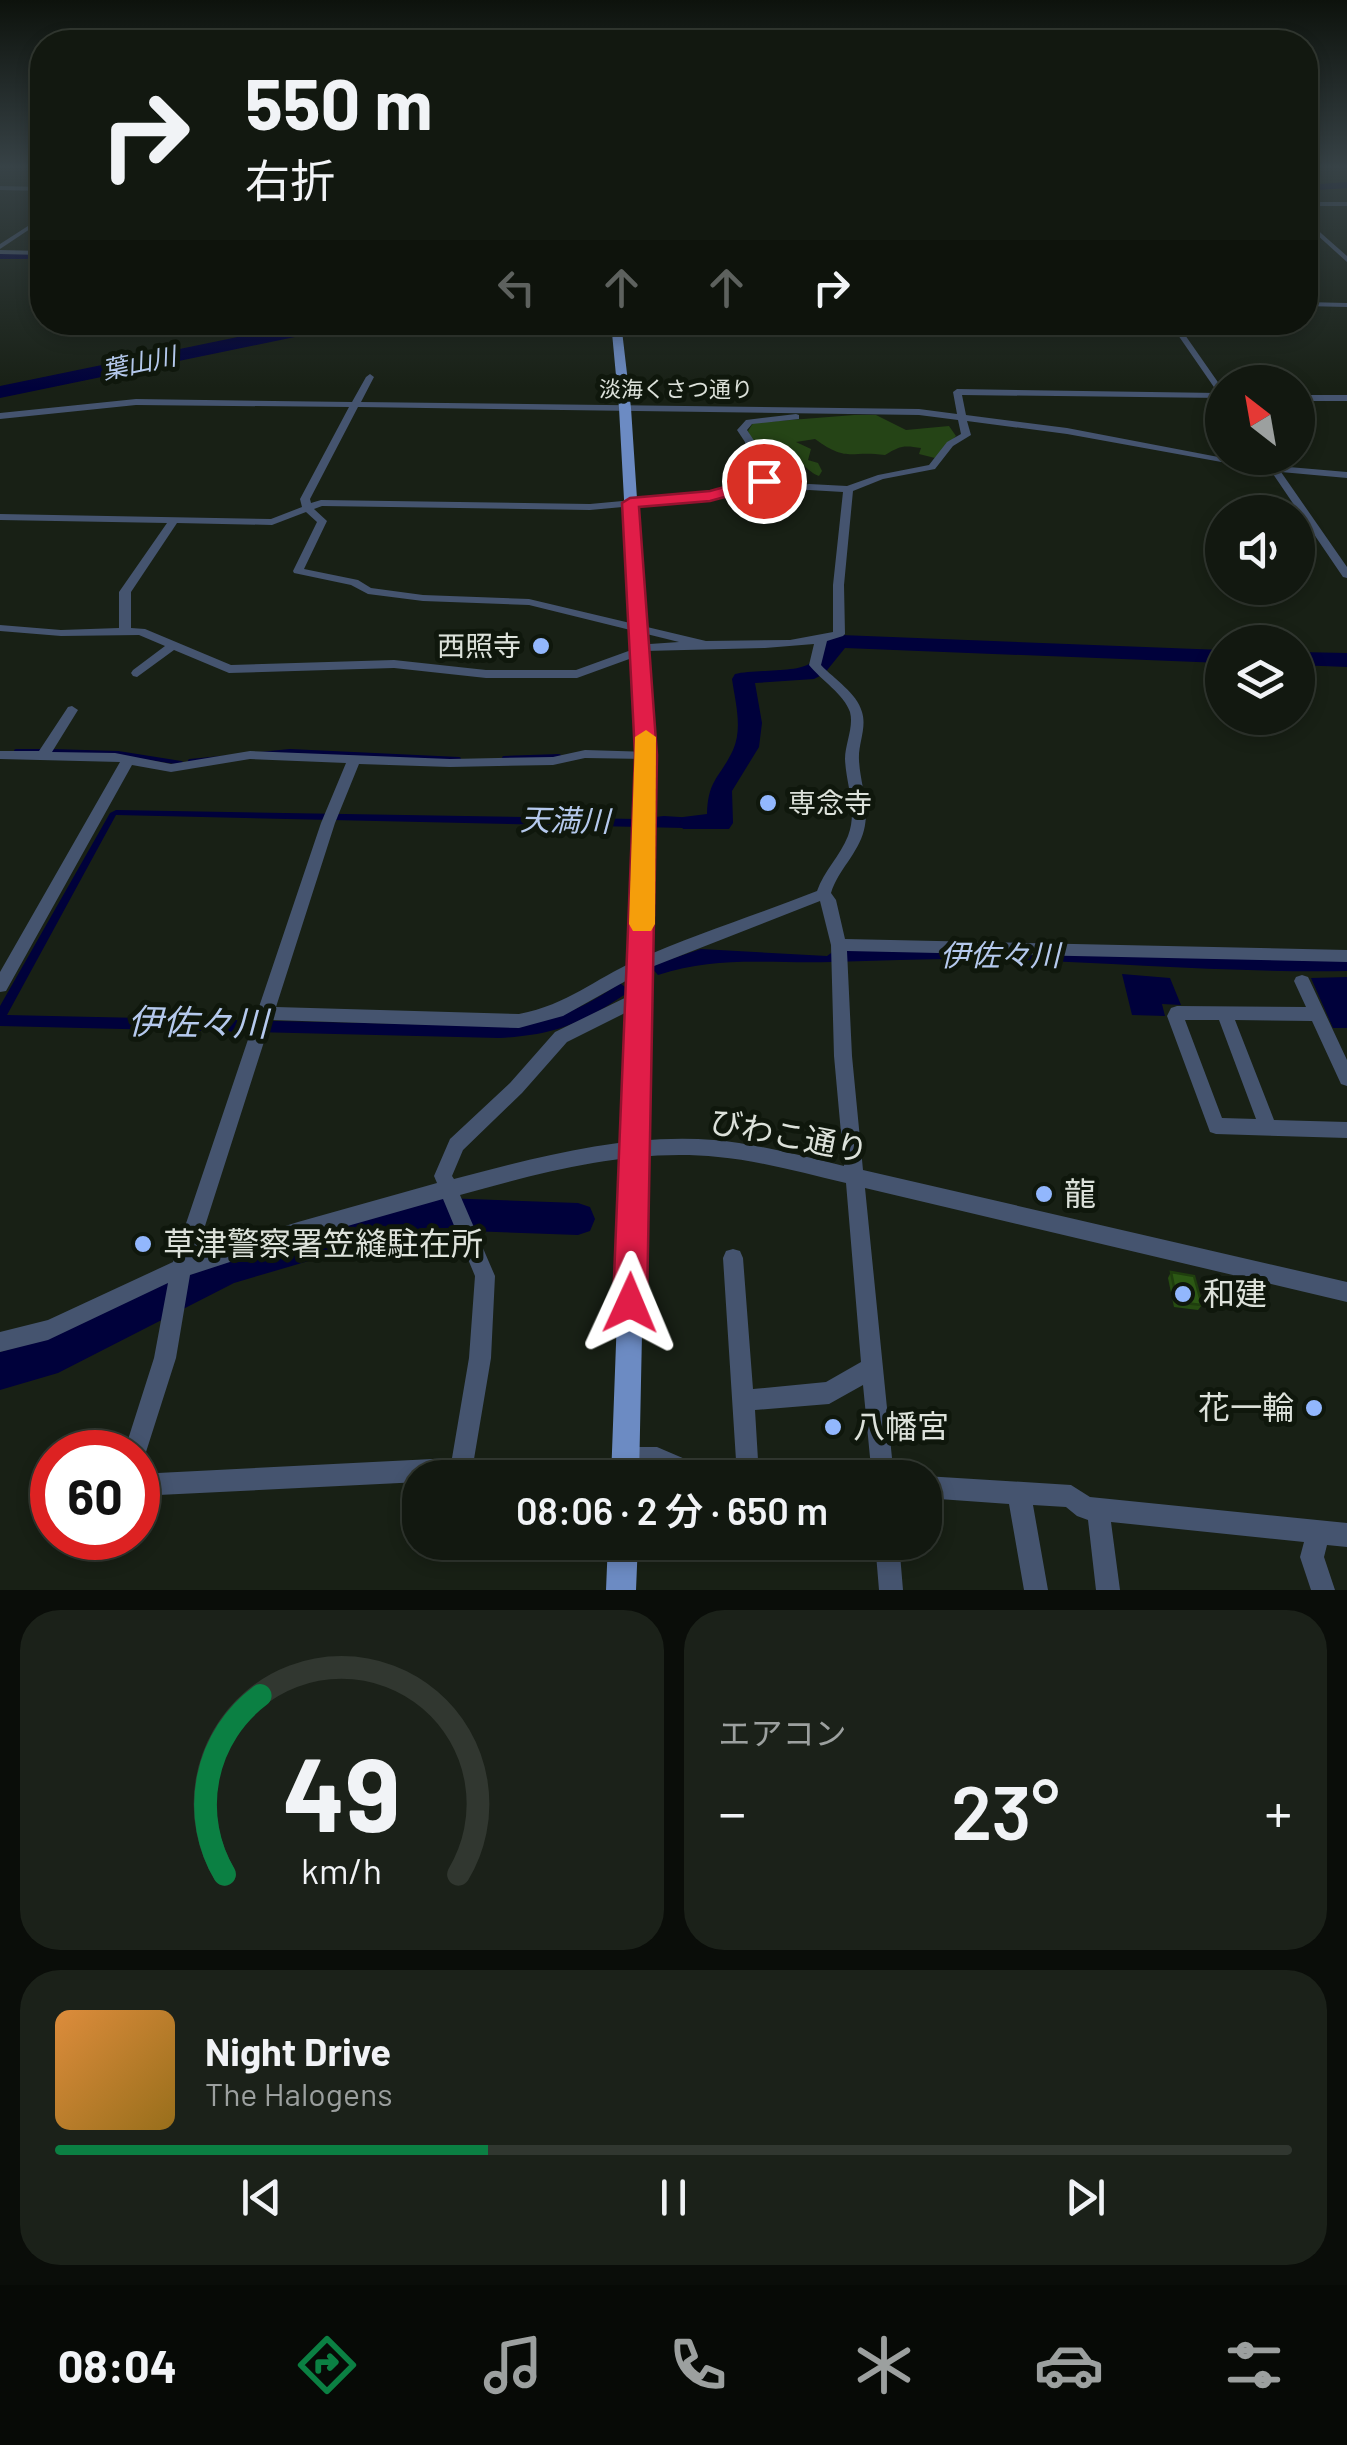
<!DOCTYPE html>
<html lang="ja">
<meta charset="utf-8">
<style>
:root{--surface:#121810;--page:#1b2119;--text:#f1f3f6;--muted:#9ca09f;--line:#313730;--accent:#0b8043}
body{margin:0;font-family:Barlow,"Noto Sans JP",sans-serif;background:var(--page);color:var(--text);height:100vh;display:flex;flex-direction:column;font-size:38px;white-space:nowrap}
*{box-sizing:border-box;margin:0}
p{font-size:32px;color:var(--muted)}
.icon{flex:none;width:55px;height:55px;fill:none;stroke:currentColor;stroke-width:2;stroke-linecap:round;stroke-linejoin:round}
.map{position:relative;height:1590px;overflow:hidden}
.drawer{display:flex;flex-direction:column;gap:20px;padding:20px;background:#0a0d09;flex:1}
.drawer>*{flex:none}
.hud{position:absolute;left:30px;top:30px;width:1288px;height:305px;border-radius:40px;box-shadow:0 5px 15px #0003,0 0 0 2px var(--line);background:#121810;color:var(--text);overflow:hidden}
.needle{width:65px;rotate:329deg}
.tools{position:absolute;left:1205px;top:365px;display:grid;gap:20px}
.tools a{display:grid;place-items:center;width:110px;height:110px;border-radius:50%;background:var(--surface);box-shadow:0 5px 15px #0003,0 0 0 2px var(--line);font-size:50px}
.speed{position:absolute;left:30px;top:1430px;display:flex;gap:20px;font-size:50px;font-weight:700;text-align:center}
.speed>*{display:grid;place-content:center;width:130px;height:130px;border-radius:50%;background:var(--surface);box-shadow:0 5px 15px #0003,0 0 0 2px var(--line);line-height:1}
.speed .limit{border:15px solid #d22;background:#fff;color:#111}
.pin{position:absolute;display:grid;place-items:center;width:85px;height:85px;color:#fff;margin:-42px;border:5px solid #fff;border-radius:50%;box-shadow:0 2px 10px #0007}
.me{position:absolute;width:110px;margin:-55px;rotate:1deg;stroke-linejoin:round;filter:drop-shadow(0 0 8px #0008)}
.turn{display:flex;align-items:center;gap:35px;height:210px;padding:0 50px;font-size:45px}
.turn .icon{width:130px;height:130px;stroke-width:2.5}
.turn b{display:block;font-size:70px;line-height:85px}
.lanes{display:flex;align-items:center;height:95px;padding:0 50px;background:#0003;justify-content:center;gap:50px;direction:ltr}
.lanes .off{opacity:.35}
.big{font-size:75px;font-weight:600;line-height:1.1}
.drawer .tile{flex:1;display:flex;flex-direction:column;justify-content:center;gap:15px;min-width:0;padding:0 35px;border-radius:40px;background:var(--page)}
.drawer .dial{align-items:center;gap:0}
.dial svg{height:260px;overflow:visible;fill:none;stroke:var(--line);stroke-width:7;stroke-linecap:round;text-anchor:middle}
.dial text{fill:var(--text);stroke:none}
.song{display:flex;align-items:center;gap:30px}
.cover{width:120px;height:120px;border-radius:15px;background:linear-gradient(135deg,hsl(30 70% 55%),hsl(40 70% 35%))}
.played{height:10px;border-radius:5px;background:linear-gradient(90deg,var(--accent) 35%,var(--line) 35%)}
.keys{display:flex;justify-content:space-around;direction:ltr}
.heat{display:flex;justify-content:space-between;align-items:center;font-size:55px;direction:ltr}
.drawer .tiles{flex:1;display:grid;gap:20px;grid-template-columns:1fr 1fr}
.tile:last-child{grid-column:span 2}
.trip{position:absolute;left:402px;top:1460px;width:540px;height:100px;border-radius:40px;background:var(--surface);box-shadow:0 5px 15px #0003,0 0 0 2px var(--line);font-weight:600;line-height:100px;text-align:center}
.menu{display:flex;height:160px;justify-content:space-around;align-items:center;background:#070a06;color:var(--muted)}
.menu .icon{width:70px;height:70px}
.menu .selected{color:var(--accent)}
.menu b{font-size:45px;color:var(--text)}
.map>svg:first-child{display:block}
.green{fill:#254416}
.water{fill:#00013b}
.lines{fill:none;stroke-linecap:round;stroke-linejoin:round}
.stream{stroke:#00013b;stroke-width:4}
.river{fill:#00013b;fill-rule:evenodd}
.minor{fill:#45546f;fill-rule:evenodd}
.major{fill:#6c8bc3;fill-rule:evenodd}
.wall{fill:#264c11}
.building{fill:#2c5814;stroke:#1f3e0e;stroke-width:2.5}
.route{fill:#e11d48;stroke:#92132f;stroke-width:2.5}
.slow{fill:#f59e0b}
.poi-dot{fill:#92b7fd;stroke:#0f170c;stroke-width:4}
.labels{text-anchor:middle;stroke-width:10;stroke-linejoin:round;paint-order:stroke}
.far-street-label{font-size:22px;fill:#dce1da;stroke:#0f170c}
.far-water-label{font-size:25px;font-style:italic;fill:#b5c9ed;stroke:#0f170c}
.poi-label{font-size:28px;fill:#dce1da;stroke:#0f170c;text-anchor:end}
.water-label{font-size:30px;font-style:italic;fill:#b5c9ed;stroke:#0f170c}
.near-street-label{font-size:32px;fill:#dce1da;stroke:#0f170c}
.near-poi-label{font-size:32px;fill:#dce1da;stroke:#0f170c;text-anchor:start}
.near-water-label{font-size:35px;font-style:italic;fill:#b5c9ed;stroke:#0f170c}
</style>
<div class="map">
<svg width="1347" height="1590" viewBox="0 0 1347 1590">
<rect width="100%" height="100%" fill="#182015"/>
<path class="green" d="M854,415h22l30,15 43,-4 7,10 -21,22 -16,-4 2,-6c-18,-3 -21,-2 -36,7 -36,-5 -37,8 -70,-16l-19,3 15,7 -3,11 10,3 4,8 -3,5c-17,-7 -11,-17 -40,-12l-1,7 -17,2 -13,-42 5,-8z"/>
<path class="water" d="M311,322l51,1 -362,75v-12z
M116,810l520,9 28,-3 64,4v9l-612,-14 -109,200 488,11c50,-2 84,-14 125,-43l10,8c-47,32 -74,44 -131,47l-499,-12v-20l110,-193z
M701,949l126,7 7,-5 89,-2 424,11v11c-119,2 -238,-9 -357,-12 -53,-1 -106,2 -159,3 -62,2 -113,-7 -173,13l-8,-9z
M1122,974l48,4 11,27 -19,-1 3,12 -33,-1z
M1347,977v51h-14l-22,-50z"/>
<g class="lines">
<path class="stream" d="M16,751h26
M51,751l67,2 63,10
M504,758l55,-2
M190,761l100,-10 169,8"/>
<path class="river" d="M1347,182v6l-42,3v-6z
M0,251h42v8h-42z
M841,635l381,15v13l-377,-15 -21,26 -10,5 -59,4 7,40 -3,24 -27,44 1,32 -4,6h-46l-4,-6 4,-6 24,-3c1,-35 13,-36 26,-64 10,-22 2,-49 -1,-71l3,-5c19,-5 64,-1 75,-11 6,-5 9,-15 13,-22z
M1298,652l49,1v14l-49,-2z
M417,1197l161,6 12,4 5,12 -5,12 -12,4 -161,-6 -183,54 -176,90 -58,17v-38l39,-11 189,-91z"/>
<path class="minor" d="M0,186l42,1v4l-42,-1z
M1305,202h42v4h-42z
M42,217v4l-42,28v-5z
M1305,219l42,37v6l-42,-38z
M0,250l42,1v4l-42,-1z
M1305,302l42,1v4l-42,-1z
M1169,322h7l46,66v10l-260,-3 4,20 101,13 188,36 12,1 -5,-7h9l6,8 70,6v6l-66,-6 66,95v11l-4,-1 -72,-106 -204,-37 -100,-13 4,14 -18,11 -18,23 -52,10 -30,12 -9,94 1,49 -2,2 -16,5 -6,24c13,14 36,28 41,47 5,16 -4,32 -3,48 1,23 11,46 5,70 -6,24 -26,40 -33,63l5,7 9,39 502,11v12l-500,-11 5,105 11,114 484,112v20l-482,-114 29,290h-22l-9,-93 -34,19 -74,6 3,50 38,1 20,9 3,8h-144l-19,-9h-31l-8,-3 -3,-8 3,-8 8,-3h32l28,12 51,1 -13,-202 3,-7 7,-2 7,2 3,7 10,131 73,-7 35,-20 -15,-179c-43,-10 -85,-22 -128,-26 -87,-9 -175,15 -258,38l35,81 -4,82 -17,101 94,8 8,3 3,8h-159v4l-282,14v-22l314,-16 17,-100 6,-82 -32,-77 -145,41 -108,35 -14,83 -30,94 -3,8 -5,2v-10h-14l30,-94 14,-75 -120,57 -48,12v-20l48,-12 125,-58 148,-439 25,-60 -96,-4 -79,13 -39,-7 -126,226 -6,1v-20l120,-210 -120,-3v-8h39l29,-44 4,-1 6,4 -26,42 63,1 56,11 79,-13 200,8 103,-2 32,-7 66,2 2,3 -7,4 -61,-1 -32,7 -103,2 -91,-3 -24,59 -59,184 243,7c50,-10 74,-34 118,-54 58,-26 120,-45 180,-69 7,-20 23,-35 31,-55 10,-26 -2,-51 -3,-77 0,-15 9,-32 5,-47 -6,-18 -29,-32 -41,-47l5,-21 -49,4 -120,3 -2,3 -66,24h-91l-92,-10 -165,5 -55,-23 -37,27 -4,-1 -2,-3 2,-3 32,-24 -26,-11 -78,1 -61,-5v-6l61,5 58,-2v-36l48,-69 -167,-3v-6l271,5 31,-12 -2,-8 49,-92 -213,-2 -136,14v-6l136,-14 216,3 14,-25 4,-3 4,3 -13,25 558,7 38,5 -4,-22 4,-3 261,4zM358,407l561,8 39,5 3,14 -14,8 -18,23 -51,10 -31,11 -38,-2 -27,4 -18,-9 -9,-37 -8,-12 5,-6 47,-5v-4l-3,-1 -50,6 -9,10 8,12 10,37 -46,14 -119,11 -269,-4 -10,3 -1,-4zM759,483l21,11 29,-4 34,2 -10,93v47l-43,8 -84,1 -177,-42 -106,-4 -52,-7 -13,-8 -54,-11 23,-48 -13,-12 8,-3 268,4 120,-11zM306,512l11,10 -24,49 1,2 57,12 17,9 55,7 106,4 150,37 -44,3 -1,4 -58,21h-90l-92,-10 -163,5 -86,-36 -14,-1v-36l46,-69 95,2zM820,901l11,44 3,111 10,110c-43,-10 -86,-22 -130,-26 -88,-7 -176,17 -260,39l-2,-3 11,-26 59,-57 45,-51 78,-39 2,-5 -2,-5 -6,-2 -84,41 -45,51 -60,56 -16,37 3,7 -139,39 -102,32 75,-234 248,8 44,-12 86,-48z
M1298,395h49v6h-49z
M1302,975l6,2 2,4 37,79v26l-6,-2 -29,-63 -77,-1 39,100 73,2v16l-131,-4 -6,-2 -43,-116 4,-8 6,-2 129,1 -12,-26 2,-4zM1185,1020h34l37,99 -34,-1z
M925,1476l146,9 19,12 257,26v24l-20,-2 -3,12 11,33h-24l-11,-33 4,-15 -193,-20 9,68h-24l-8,-70 -11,-4 -11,-9 -33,-2 15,85h-24l-15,-86 -84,-6v-20h-4z
M875,1542h24l4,48h-24z"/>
<path class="major" d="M611,322h10l10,86 23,347 -15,723h-28l27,-723 -19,-347z
M608,1542h30l-2,48h-30z"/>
</g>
<path class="wall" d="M1171,1272l31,33 -4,5 -24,-3 -6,-29z"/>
<path class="building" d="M1171,1272l23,4 8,29 -25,-3z"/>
<linearGradient id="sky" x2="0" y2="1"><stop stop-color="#0d120c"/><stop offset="0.43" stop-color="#374246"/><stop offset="1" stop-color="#374246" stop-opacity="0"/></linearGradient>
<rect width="1347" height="388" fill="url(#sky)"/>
<path class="route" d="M764,476l8,5 -3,4 -59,16 -71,6 18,248 -10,548 -5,12 -12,4 -12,-4 -5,-12 22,-548 -13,-252 8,-5 80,-7z"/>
<path class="slow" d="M646,730l10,7 -1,187 -4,7h-18l-4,-7 6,-187z"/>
<g class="poi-dot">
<circle cx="541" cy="646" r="10"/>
<circle cx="768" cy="803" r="10"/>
<circle cx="1044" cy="1194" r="10"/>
<circle cx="143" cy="1244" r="10"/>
<circle cx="1183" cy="1294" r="10"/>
<circle cx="1314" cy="1408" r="10"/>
<circle cx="833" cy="1427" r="10"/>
</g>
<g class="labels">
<g class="far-street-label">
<text x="676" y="397">淡海くさつ通り</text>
</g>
<g class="far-water-label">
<text transform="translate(139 363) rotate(-12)" y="9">葉山川</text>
</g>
<g class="poi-label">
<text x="521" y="656">西照寺</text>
<text x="788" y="813" text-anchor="start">専念寺</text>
</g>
<g class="water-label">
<text transform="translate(565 821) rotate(1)" y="10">天満川</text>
<text x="1000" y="966">伊佐々川</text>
</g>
<g class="near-street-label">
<text transform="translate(789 1136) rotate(11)" y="11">びわこ通り</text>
</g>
<g class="near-poi-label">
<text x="1064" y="1205">龍</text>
<text x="163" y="1255">草津警察署笠縫駐在所</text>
<text x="1203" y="1305">和建</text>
<text x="1294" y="1419" text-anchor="end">花一輪</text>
<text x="853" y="1438">八幡宮</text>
</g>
<g class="near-water-label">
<text transform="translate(198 1023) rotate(1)" y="12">伊佐々川</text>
</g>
</g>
</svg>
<div class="tools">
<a><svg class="needle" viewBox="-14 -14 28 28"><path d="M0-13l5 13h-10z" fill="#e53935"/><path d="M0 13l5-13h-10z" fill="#9ca09f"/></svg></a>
<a><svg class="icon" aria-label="sound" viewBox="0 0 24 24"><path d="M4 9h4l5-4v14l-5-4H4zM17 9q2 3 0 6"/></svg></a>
<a><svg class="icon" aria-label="layers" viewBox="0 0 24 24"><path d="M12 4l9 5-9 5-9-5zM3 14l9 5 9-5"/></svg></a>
</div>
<div class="speed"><div class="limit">60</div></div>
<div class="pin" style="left:764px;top:481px;background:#d93025"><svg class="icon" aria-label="arrive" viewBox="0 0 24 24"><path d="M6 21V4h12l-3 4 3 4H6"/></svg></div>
<svg class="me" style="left:630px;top:1303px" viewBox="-20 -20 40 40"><path d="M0-17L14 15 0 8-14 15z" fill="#e11d48" stroke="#fff" stroke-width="4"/></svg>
<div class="trip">08:06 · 2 分 · 650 m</div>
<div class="hud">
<div class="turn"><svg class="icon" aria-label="right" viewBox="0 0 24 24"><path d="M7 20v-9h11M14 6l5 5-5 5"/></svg><div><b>550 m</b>右折</div></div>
<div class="lanes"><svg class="icon off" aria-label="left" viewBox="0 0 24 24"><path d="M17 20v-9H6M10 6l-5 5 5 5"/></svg><svg class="icon off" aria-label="ahead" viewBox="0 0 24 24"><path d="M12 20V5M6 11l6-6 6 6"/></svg><svg class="icon off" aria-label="ahead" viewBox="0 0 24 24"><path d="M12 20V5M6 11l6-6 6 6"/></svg><svg class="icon" aria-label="right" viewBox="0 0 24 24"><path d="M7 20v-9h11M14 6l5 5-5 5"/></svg></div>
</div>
</div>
<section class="drawer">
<div class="tiles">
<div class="tile dial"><svg viewBox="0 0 100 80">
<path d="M14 69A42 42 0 1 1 86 69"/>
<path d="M14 69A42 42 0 0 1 25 14" stroke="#0b8043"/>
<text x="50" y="56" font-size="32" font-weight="700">49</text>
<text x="50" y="72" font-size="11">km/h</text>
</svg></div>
<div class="tile"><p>エアコン</p>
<div class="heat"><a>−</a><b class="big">23°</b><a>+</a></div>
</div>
<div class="tile">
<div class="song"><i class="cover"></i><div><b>Night Drive</b><p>The Halogens</p></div></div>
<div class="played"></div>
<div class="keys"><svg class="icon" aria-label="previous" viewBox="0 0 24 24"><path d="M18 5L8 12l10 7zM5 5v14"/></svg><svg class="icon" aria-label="pause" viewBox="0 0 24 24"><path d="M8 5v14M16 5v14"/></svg><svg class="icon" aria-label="next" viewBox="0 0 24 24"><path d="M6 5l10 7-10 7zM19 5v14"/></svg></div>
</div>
</div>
</section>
<nav class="menu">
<b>08:04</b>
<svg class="icon selected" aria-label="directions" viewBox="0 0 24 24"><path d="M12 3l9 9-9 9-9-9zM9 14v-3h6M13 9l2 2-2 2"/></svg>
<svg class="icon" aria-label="music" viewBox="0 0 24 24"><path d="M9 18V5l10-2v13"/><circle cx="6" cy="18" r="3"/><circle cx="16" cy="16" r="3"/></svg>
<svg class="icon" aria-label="phone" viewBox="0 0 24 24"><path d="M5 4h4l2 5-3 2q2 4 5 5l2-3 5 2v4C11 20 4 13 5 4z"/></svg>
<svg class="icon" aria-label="climate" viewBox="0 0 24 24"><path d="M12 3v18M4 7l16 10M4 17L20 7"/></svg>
<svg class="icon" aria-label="car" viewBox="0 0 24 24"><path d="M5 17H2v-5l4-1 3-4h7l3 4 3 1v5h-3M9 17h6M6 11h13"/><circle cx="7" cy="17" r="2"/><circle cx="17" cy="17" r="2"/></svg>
<svg class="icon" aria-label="filters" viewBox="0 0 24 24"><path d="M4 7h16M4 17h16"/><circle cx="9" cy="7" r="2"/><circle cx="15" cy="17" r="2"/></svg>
</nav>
